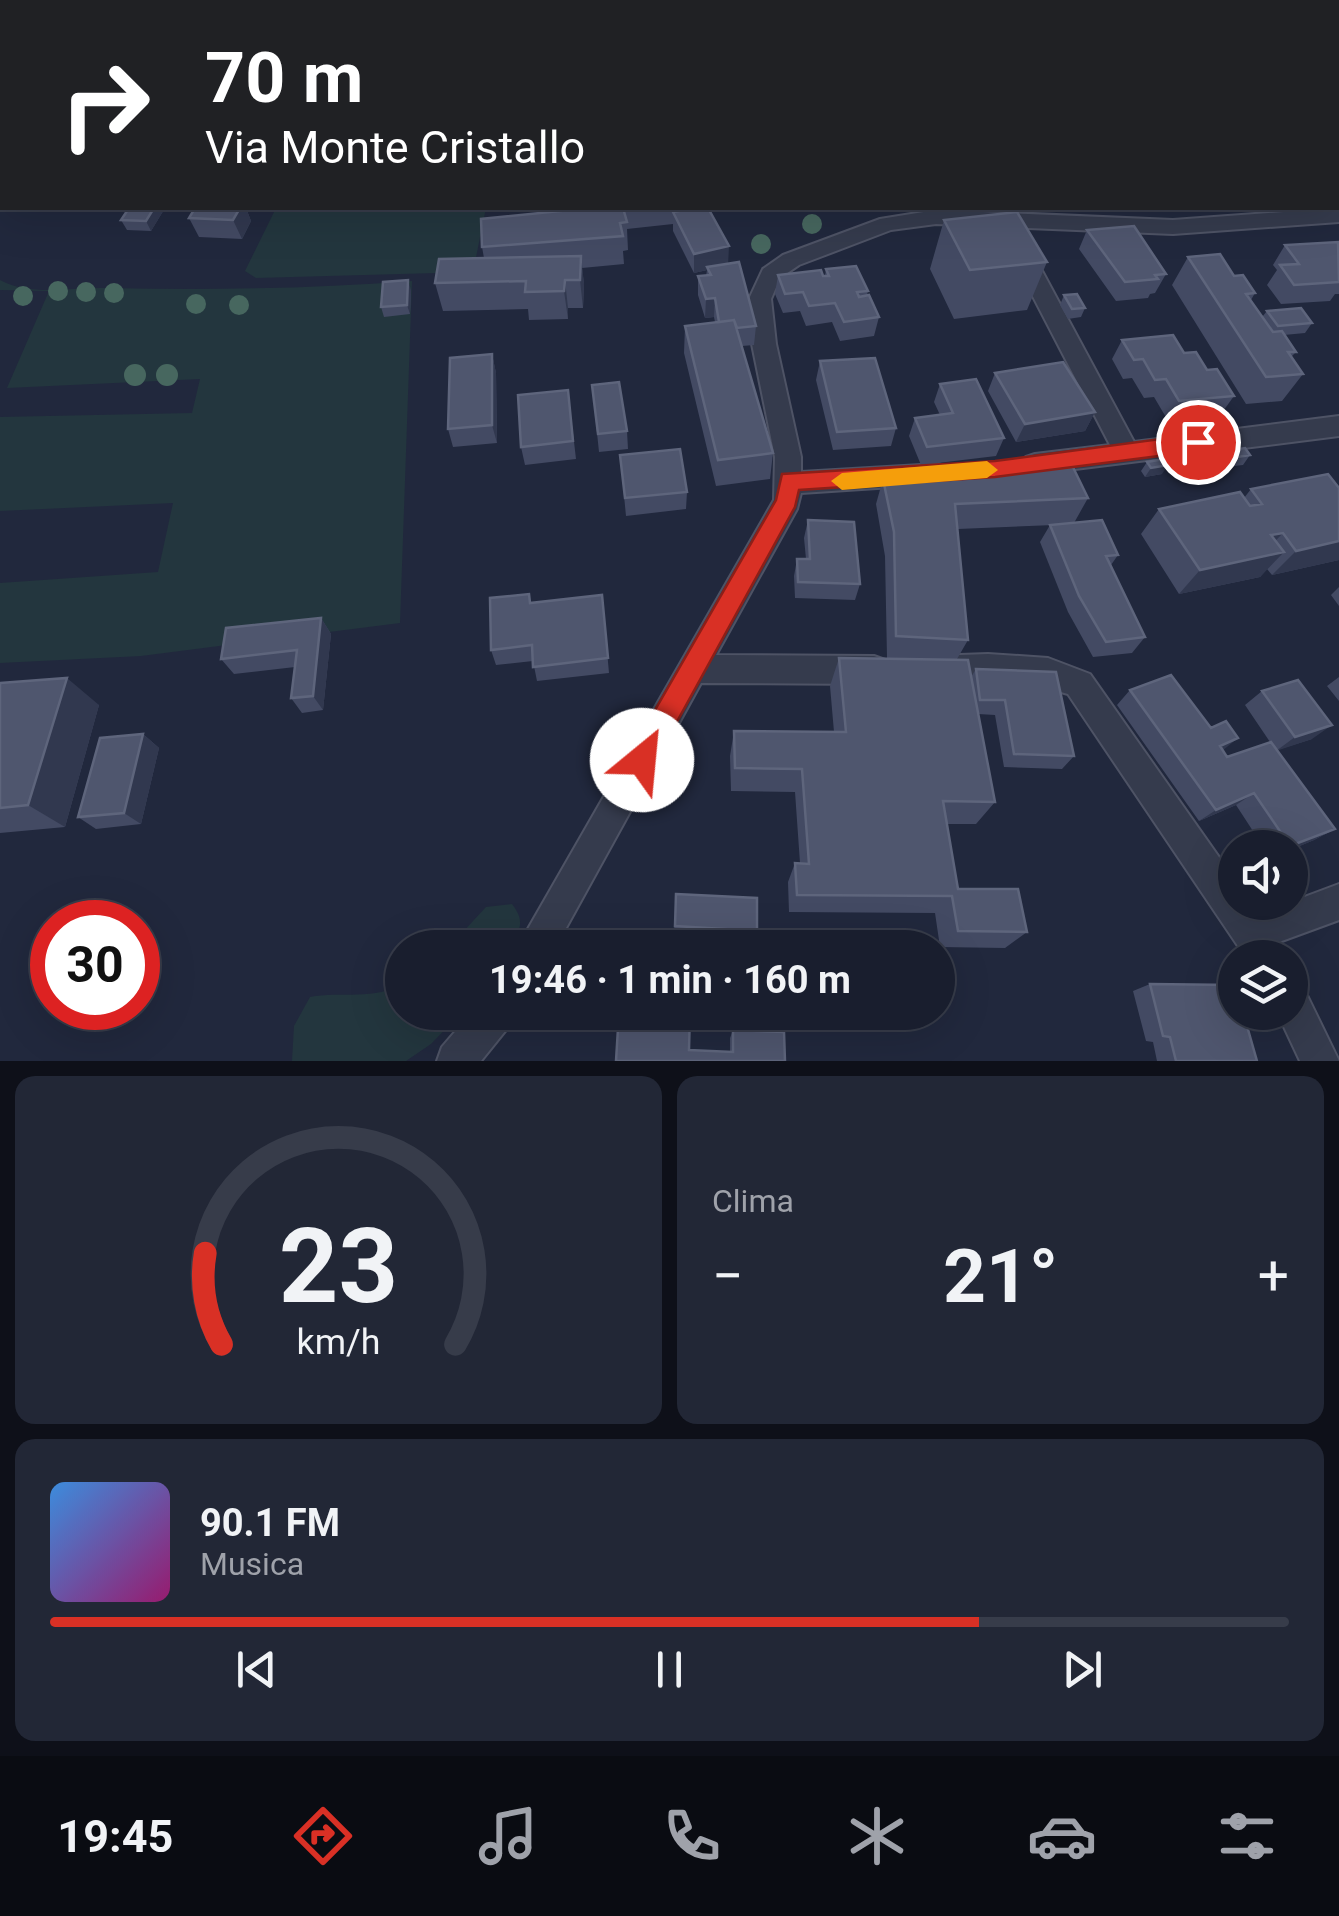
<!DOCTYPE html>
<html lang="it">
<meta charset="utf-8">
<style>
:root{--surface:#191e2e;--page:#222736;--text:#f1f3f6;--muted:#9fa2aa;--line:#373c4a;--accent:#d93025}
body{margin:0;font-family:Roboto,sans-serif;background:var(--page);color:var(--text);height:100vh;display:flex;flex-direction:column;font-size:38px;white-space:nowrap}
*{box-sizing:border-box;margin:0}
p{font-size:32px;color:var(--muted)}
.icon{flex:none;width:55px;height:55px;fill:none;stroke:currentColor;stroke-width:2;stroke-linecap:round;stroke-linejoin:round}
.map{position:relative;height:1061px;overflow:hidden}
.drawer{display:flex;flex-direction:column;gap:15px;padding:15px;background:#0e1019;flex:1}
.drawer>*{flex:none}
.top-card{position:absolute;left:0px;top:0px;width:1340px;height:210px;box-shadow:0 10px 40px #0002,0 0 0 2px var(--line);background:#202124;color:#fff;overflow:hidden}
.tools{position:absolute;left:1218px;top:830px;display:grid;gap:20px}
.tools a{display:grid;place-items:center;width:90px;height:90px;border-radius:50%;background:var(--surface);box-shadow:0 10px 40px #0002,0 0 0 2px var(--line);font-size:50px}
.speed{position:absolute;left:30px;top:900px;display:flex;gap:20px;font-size:50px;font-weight:700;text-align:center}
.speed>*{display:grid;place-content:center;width:130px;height:130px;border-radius:50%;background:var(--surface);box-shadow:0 10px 40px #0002,0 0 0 2px var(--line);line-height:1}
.speed .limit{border:15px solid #d22;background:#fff;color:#111}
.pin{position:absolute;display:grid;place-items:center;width:85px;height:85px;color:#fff;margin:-42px;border:5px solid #fff;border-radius:50%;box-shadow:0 2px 10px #0007}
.me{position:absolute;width:110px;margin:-55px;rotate:28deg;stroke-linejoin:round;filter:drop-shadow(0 0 8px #0008)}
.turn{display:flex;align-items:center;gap:35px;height:210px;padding:0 40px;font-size:45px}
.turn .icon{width:130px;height:130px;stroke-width:2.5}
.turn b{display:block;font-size:70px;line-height:85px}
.big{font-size:75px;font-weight:700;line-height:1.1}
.drawer .tile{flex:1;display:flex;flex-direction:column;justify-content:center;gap:15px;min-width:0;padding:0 35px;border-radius:20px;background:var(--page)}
.drawer .dial{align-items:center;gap:0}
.dial svg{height:260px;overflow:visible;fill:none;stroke:var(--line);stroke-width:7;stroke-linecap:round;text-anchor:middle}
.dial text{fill:var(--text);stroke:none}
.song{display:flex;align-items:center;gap:30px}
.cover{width:120px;height:120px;border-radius:15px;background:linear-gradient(135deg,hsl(210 70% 55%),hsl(320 70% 35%))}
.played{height:10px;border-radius:5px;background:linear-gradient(90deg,var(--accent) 75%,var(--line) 75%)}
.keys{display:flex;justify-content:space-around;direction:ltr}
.heat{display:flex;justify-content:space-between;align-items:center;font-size:55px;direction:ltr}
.drawer .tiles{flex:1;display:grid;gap:15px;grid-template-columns:1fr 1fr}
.tile:last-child{grid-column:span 2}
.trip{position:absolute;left:385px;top:930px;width:570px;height:100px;border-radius:50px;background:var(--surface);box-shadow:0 10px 40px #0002,0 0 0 2px var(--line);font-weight:700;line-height:100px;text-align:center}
.dock{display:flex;height:160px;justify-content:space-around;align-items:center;background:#0a0c12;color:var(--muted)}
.dock .icon{width:70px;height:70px}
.dock .current{color:var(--accent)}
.dock b{font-size:45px;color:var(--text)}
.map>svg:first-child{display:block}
.green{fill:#23363e}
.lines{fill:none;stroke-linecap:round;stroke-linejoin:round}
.street-casing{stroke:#4e5365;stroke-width:4}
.street{fill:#353b4d;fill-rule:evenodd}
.tree{fill:#47675f}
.wall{fill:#434a63}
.shaded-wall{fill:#31384f}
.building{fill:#4f566e;stroke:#5e657c;stroke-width:2.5}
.route{fill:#d93025;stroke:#8d1f18;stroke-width:2.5}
.slow{fill:#f59e0b}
</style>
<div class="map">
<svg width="1339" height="1061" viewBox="0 0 1339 1061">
<rect width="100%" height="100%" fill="#21283d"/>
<path class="green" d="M638,0h462l2,2h-446z
M276,208h210l-13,64 -217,6 -11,-7z
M0,280c32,17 70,7 106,8 102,2 204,1 306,-7l-12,342 -259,33 -141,7v-80l158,-11 15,-69 -173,8v-94l192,-4 8,-34 -193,9 42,-97 -49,-1z
M512,904c14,18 8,27 -4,43h-59l37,-40z
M402,983v29l59,1 -30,31 -25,17h-114l2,-35 16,-29c30,-6 67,4 92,-14z"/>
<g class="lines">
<defs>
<path id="street" d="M1339,208v14l-166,12 -237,-10 -45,6 -92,35 -19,13 -9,21 5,45 25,113v15l137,-8 9,3 4,7 -4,7 -9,3 -137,9 -4,16 -81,146 158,1 11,4 4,10 -4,10 -11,4 -173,-1 -146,265h-38l257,-448 1,-43 -23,-113 -3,-45 14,-30 20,-14 97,-36 56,-9 237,10z
M1022,247l11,7 101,188 205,-26v20l-304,38 -9,-3 -4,-7 4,-7 9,-3 75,-9 -99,-191z
M988,654l60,4 42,16 145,206v22h16l8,12 80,-30v36l-60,22 7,16h-40l-178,-264 -39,-11 -97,1 -11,-4 -4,-10 4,-10 11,-4z
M1290,981l13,6 36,74h-39l-23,-49h13z
M472,1012h44l-6,13 -29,36h-44l5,-14z"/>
</defs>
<use href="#street" class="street-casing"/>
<use href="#street" class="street"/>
</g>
<g class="tree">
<circle cx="812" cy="224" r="10"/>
<circle cx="761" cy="244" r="10"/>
<circle cx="58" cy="291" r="10"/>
<circle cx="86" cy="292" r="10"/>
<circle cx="114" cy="293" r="10"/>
<circle cx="23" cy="296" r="10"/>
<circle cx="196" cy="304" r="10"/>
<circle cx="239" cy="305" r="10"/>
<circle cx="135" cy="375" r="11"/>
<circle cx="167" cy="375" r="11"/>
</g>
<path class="wall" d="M129,208h36l-14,23 -24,-1 -6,-10z
M195,208h51l5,13 -9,18 -43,-2 -10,-19z
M587,208h97v2l44,54 28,62 -2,19 -12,1 31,107 -3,26 -54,7 -32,-133 1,-27 30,-4 -1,-5 -9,1 -7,-23v-19h8l1,-6 -13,3 -21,-42v-7l-46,5 1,21 -5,1 1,13 -42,4 2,16 -1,24h-15v11l-39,1 -1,-11 -85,2 -8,-28 49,-25 -2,-11z
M1138,208h34l-2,3h-30z
M1192,208h45l-44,2z
M944,220l103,42 -20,48 -73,9 -24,-50z
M1087,230l79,44 -11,19 -5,1 -2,4 -32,3 -37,-52z
M1339,243v51h-4l-5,7 -49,3 -14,-19 10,-15 -4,-5 12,-20z
M1188,257l46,19 21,17 -4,7 11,17 5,-6 45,12 -7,10 -21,2 12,17 -5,5 12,17 -21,27 -36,3 -74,-119z
M826,269l42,22 -1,4 12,22 -5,19 -34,5 -8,-19 -26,4 -6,-15 -17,2 -8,-19 3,-19 45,1h2z
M411,290l-1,24 -26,3 -3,-10z
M1064,295l21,13 -4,9 -13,2 -8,-14z
M1122,340l62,13 23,17 27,26 -13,18 -54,5 -13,-22 -10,1 -12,-20 -9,1 -11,-20z
M492,354l4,19 1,70 -44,4 -5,-18z
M820,361l76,67 -5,18 -58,4 -17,-70z
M995,373l100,39 -10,19 -69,11 -28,-51z
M940,384l64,54 -8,18 -75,9 -12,-29 6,-18 25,-3 -6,-13z
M592,385l35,46 1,18 -29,3z
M568,390l8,69 -51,6 -4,-18z
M1220,452l30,3 -7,10 -26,3 -4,-7z
M620,455l67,37 -1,17 -60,7z
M1147,462l15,12 -17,3 -4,-6z
M883,479l205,19 -14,25 44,32 -7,10 34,72 -13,16 -39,4 -25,-45 -28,-70 10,-17h4l-96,4 10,111 -11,19 14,18 5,-8 98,87 -12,13 -58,-2 -9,-52 -17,-1 17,88 -19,22h-29l11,65 69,43 -22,16 -65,-1 -5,-34 -146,-1 -1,-30 7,-19h5l-5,-71 -64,-1 -1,-35 4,-25 100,1 -4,-46 9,-28 65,1 -17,-1 -2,-102 -9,-52z
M1339,488v72l-67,15 -5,-6 -7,8 -81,17 -38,-60 18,-25 85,-11 7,-9z
M808,520l52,64 -5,16 -60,-2 -1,-22 3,-17h9l-2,-21z
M1339,587v19l-8,-11z
M602,595l7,78 -72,8 -4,-20 -37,4 -5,-15 41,-47z
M321,618l10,16 -8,76 -21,3 -11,-15 4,-31 -61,7 -13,-15z
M1339,677v24l-12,-15z
M0,683l99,22 -34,122 -65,6z
M1130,690l97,67 43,-15 -25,-37 17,-14 50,48 -35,11 58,79 -21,11 -24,10v-2h-26l-28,-43 -37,16 -82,-116z
M143,734l16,14 -18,76 -45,5 -18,-12z
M676,894l81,37 -3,8 -80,-5z
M1150,984l107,77h-100l-4,-19 -7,-1 -13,-50z
M733,1030l52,31 -96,-11 41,2v-14z"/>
<path class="shaded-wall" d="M154,208h11l-14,23 -5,-10z
M240,208h6l5,13 -9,18 -9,-19z
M729,246l-1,20 -21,1v3l-13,3v-19z
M581,256l3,28 -1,24 -3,-28z
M408,280l3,10 -1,24 -3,-9z
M565,280l3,28v11l-4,-28z
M715,298l-1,19 -9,1 1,-19z
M492,354l4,19 1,70 -5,-18z
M1095,412l-10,19 -69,11 9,-18z
M1168,465l-6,9 -17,3 6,-9z
M1283,533l-23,24 24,-5 -24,25 -81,17 21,-24 71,-35z
M1339,541v19l-67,15 24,-24z
M321,618l10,16 -8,76 -10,-14z
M67,678l32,27 -34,122 -37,-22z
M1332,725l-20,14 -36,12 19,-14z
M143,734l16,14 -18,76 -17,-11z
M1238,738l-16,13 -2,-5z
M1254,793l-18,12 -37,16 17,-11z
M1335,829l-21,11 -24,10v-2h-2z"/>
<path class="building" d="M129,208h25l-8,13 -25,-1z
M195,208h45l-7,12 -44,-2z
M590,208h33l4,14 -7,1 3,13 -141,11 -1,-28z
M696,208h12l21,38 -35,8 -21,-42z
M1017,212l30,50 -77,8 -26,-50z
M1134,226l32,48 -11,1 3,4 -33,3 -38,-52z
M1338,242l1,40 -45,3 -14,-20 19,-1 -14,-19z
M1220,254l14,22 9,-1 12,18 -9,1 27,38 9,-1 14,21h-8l15,22 -37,3 -78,-120z
M581,256l-1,24h-15l-1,11 -39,1 1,-11 -91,2 4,-24z
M739,262l17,64 -19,2 -3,-8 -15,2 -4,-24 -9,1 -8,-23 13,-1 -4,-8z
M856,266l12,25 -11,1 2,5 10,-2 10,22 -35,5 -9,-19 -26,3 -6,-14 -18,2 -7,-19 43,-5 2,6h6l-3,-7z
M408,280l-1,25 -26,2 2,-25z
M1077,294l8,14 -13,1 -8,-14z
M1301,308l11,15 -34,3 -11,-15z
M734,320l39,133 -55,7 -33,-134z
M1173,335l11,18 12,-1 11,18 10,-1 17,27 -55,5 -13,-22 -11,1 -12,-21 -9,1 -12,-20z
M492,354v71l-44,4 2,-71z
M875,358l21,70 -59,4 -17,-71z
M1063,362l32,50 -70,12 -30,-51z
M976,379l28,59 -77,9 -12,-29 38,-5 -13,-29z
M619,382l8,49 -29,3 -6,-49z
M568,390l5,51 -52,6 -3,-52z
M1245,448l5,7 -26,4 -4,-7z
M680,449l7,43 -62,6 -5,-43z
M1068,457l20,41 -133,6 13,136 -72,-4 -2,-104 -11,-53z
M1164,459l4,6 -17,3 -4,-6z
M1328,474l11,14v53l-43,10 -13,-18 -12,2 13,17 -84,18 -41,-61 81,-17 10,14 12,-2 -11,-15z
M808,520l46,2 6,62 -62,-2 -1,-23h13z
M1102,520l16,35 -12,1 39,81 -39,5 -27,-46 -29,-71z
M529,594l1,9 72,-8 6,63 -75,9 -1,-22 -41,5 -1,-52z
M321,618l-8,78 -22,2 6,-48 -76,9 5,-31z
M839,658l129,2 27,142 -52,-1 15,88h60l9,43 -69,-1 -6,-35 -155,-1 -2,-32 14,1 -7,-95 -67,-1 -1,-37 112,1z
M976,669l80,3 18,84 -60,-2 -9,-54h-25z
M1171,675l40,53 15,-7 12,17 -18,8 7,11 44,-15 64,87 -45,17 -36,-53 -38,17 -86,-120z
M67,678l-39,127 -28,3v-125z
M1298,680l34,45 -37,12 -33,-46z
M143,734l-19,79 -46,4 22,-79z
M676,894l81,4v33l-82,-5z
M1150,984l84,1 1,27h8l14,49h-81l-6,-24 -7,-1z
M619,1012h71l-1,38 44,2v-22l51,2 1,29h-169z"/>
<path class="route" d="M1198,434l11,8 -11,9 -203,26 -196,13 -4,17 -144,262 -9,3 -10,-3 -4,-9 4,-10 144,-250 6,-26 213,-13z"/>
<path class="slow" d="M987,461l11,9 -11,8 -145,12 -11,-9 11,-8z"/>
</svg>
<div class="tools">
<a><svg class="icon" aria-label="sound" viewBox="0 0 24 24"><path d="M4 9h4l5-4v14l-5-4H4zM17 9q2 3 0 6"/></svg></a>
<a><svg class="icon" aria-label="layers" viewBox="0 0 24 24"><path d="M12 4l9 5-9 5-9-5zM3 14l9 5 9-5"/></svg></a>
</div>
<div class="speed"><div class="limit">30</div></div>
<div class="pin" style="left:1198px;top:442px;background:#d93025"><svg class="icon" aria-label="arrive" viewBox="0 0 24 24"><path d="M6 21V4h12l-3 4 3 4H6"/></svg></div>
<svg class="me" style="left:642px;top:760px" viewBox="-20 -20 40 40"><circle r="19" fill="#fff"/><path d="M0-13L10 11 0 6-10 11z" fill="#d93025"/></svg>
<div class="trip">19:46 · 1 min · 160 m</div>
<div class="top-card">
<div class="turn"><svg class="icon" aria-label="right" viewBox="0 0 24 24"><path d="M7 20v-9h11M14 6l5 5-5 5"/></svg><div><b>70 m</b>Via Monte Cristallo</div></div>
</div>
</div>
<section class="drawer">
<div class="tiles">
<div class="tile dial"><svg viewBox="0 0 100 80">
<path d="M14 69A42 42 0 1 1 86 69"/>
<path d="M14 69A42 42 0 0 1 9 41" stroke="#d93025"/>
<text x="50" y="56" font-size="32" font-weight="700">23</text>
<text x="50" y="72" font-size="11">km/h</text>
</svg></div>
<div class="tile"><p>Clima</p>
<div class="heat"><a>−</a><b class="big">21°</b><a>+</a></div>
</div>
<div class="tile">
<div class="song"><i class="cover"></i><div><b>90.1 FM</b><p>Musica</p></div></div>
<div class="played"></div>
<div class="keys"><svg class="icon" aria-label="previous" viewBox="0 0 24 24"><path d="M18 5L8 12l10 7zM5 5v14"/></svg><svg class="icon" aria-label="pause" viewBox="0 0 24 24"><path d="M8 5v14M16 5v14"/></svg><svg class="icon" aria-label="next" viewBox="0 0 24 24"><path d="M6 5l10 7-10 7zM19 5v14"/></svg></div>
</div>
</div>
</section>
<nav class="dock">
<b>19:45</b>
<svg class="icon current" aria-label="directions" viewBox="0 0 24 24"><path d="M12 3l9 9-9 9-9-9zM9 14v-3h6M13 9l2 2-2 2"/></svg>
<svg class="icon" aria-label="music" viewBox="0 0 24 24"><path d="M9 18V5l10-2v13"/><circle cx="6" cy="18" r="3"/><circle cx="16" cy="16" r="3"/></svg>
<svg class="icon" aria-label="phone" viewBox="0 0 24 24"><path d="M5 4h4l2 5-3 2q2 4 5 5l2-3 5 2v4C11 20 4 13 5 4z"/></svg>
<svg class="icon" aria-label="climate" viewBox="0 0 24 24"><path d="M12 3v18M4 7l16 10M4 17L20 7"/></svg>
<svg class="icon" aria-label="car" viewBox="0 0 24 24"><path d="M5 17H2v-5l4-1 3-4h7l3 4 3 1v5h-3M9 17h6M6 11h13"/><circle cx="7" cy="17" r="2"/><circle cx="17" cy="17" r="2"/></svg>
<svg class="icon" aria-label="filters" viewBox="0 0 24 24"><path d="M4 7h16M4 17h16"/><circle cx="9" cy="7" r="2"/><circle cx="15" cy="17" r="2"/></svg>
</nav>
